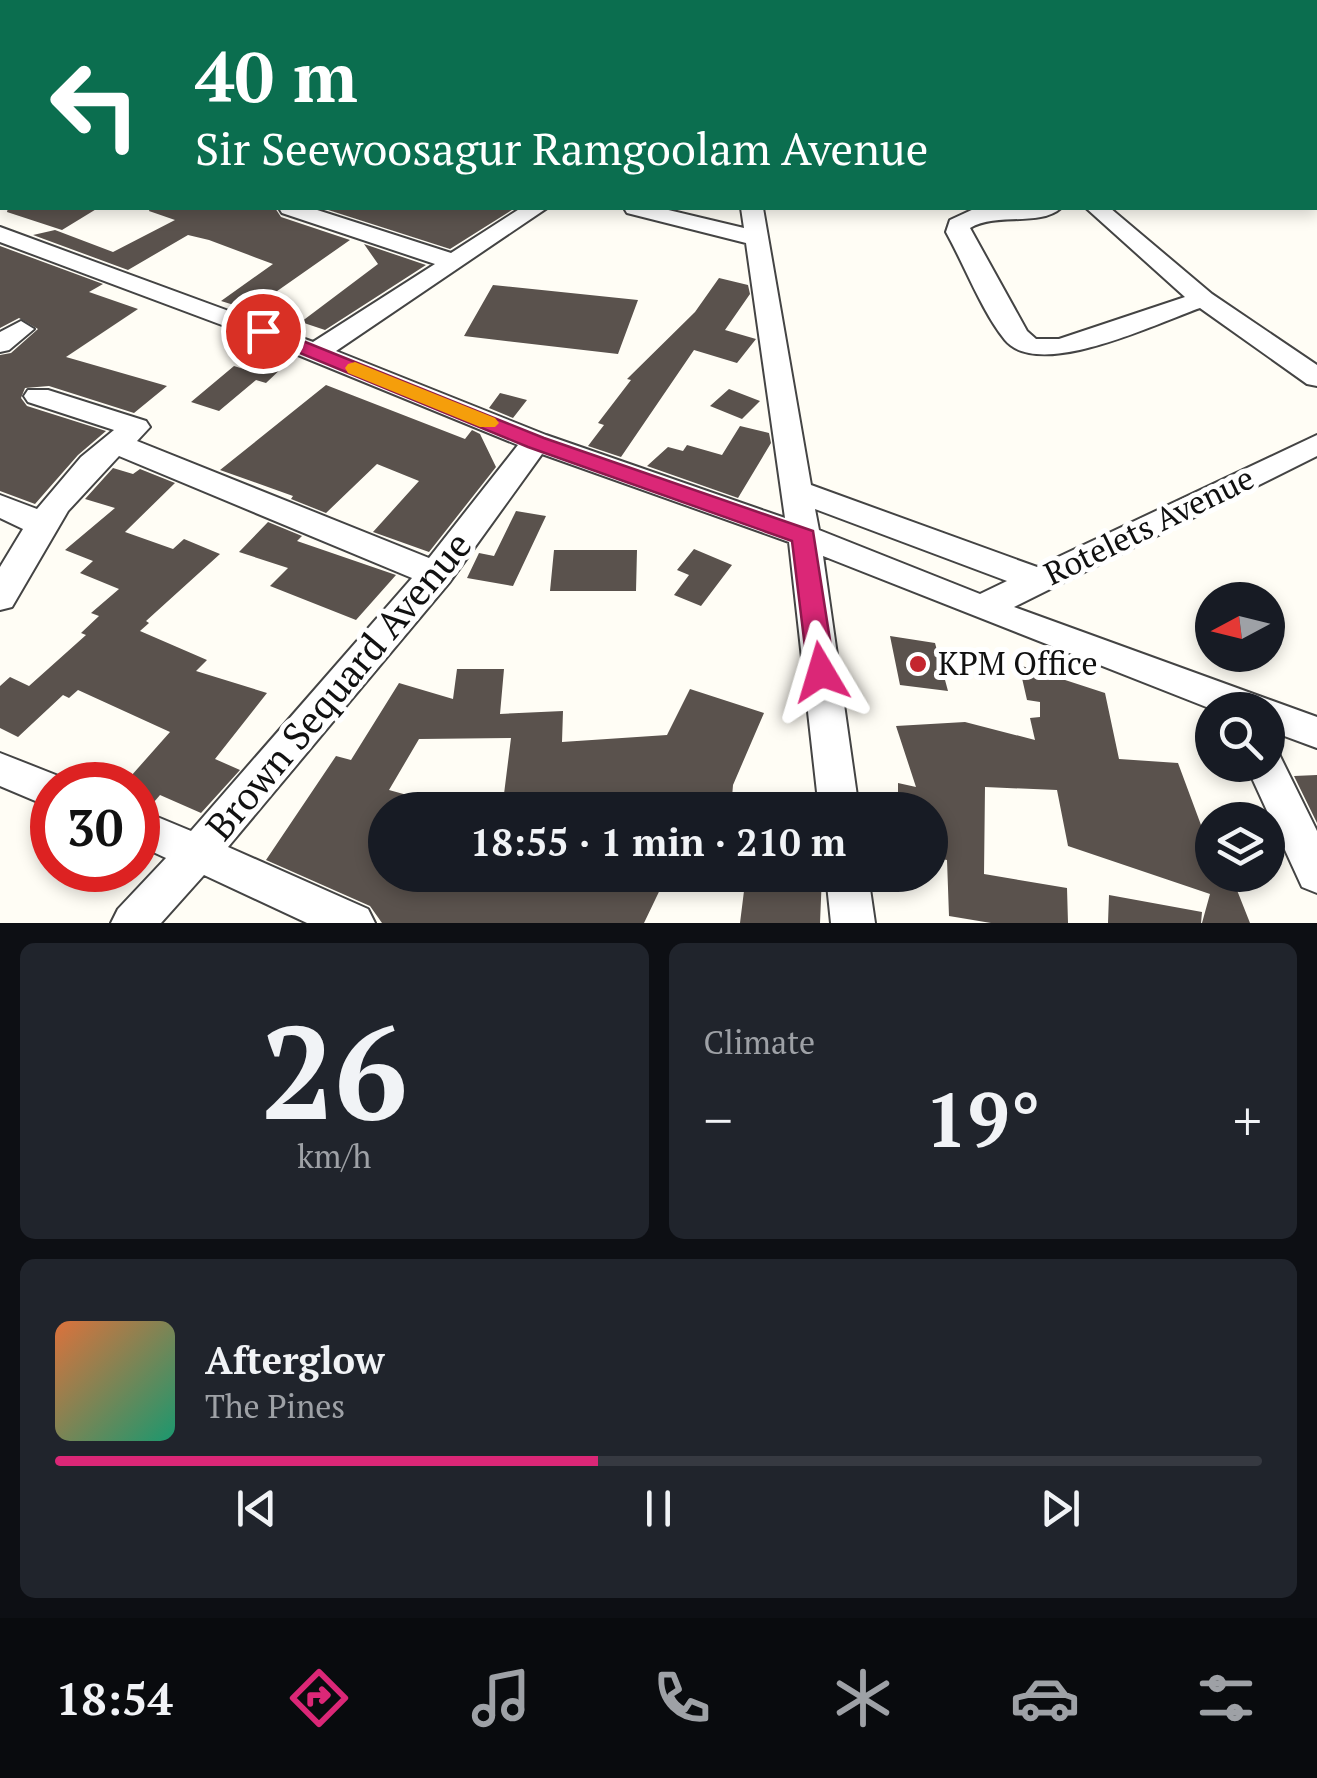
<!DOCTYPE html>
<meta charset="utf-8">
<style>
:root{--surface:#171b24;--page:#20242c;--text:#f1f3f6;--muted:#9ea1a6;--line:#363941;--accent:#db2777}
body{margin:0;font-family:"PT Serif",serif;background:var(--page);color:var(--text);height:100vh;display:flex;flex-direction:column;font-size:38px;white-space:nowrap}
*{box-sizing:border-box;margin:0}
p{font-size:32px;color:var(--muted)}
.icon{flex:none;width:55px;height:55px;fill:none;stroke:currentColor;stroke-width:2;stroke-linecap:round;stroke-linejoin:round}
.map{position:relative;height:923px;overflow:hidden}
.sheet{display:flex;flex-direction:column;gap:20px;padding:20px;background:#0d0f14;flex:1}
.sheet>*{flex:none}
.guide{position:absolute;left:0px;top:0px;width:1318px;height:210px;box-shadow:0 5px 15px #0003;background:#0b6e4f;color:#fff;overflow:hidden}
.needle{width:65px;rotate:263deg}
.fabs{position:absolute;left:1195px;top:582px;display:grid;gap:20px}
.fabs a{display:grid;place-items:center;width:90px;height:90px;border-radius:50%;background:var(--surface);box-shadow:0 5px 15px #0003;font-size:50px}
.speed{position:absolute;left:30px;top:762px;display:flex;gap:20px;font-size:50px;font-weight:700;text-align:center}
.speed>*{display:grid;place-content:center;width:130px;height:130px;border-radius:50%;background:var(--surface);box-shadow:0 5px 15px #0003;line-height:1}
.speed .limit{border:15px solid #d22;background:#fff;color:#111}
.pin{position:absolute;display:grid;place-items:center;width:85px;height:85px;color:#fff;margin:-42px;border:5px solid #fff;border-radius:50%;box-shadow:0 2px 10px #0007}
.me{position:absolute;width:110px;margin:-55px;rotate:353deg;stroke-linejoin:round;filter:drop-shadow(0 0 8px #0008)}
.turn{display:flex;align-items:center;gap:35px;height:210px;padding:0 30px;font-size:45px}
.turn .icon{width:130px;height:130px;stroke-width:2.5}
.turn b{display:block;font-size:70px;line-height:85px}
.big{font-size:75px;font-weight:700;line-height:1.1}
.sheet .card{flex:1;display:flex;flex-direction:column;justify-content:center;gap:15px;min-width:0;padding:0 35px;border-radius:15px;background:var(--page)}
.sheet .dial{align-items:center;gap:0}
.dial b{font-size:130px;line-height:1}
.song{display:flex;align-items:center;gap:30px}
.cover{width:120px;height:120px;border-radius:15px;background:linear-gradient(135deg,hsl(20 70% 55%),hsl(160 70% 35%))}
.played{height:10px;border-radius:5px;background:linear-gradient(90deg,var(--accent) 45%,var(--line) 45%)}
.keys{display:flex;justify-content:space-around;direction:ltr}
.heat{display:flex;justify-content:space-between;align-items:center;font-size:55px;direction:ltr}
.sheet .tiles{flex:1;display:grid;gap:20px;grid-template-columns:1fr 1fr}
.card:last-child{grid-column:span 2}
.trip{position:absolute;left:368px;top:792px;width:580px;height:100px;border-radius:50px;background:var(--surface);box-shadow:0 5px 15px #0003;font-weight:700;line-height:100px;text-align:center}
.dock{display:flex;height:160px;justify-content:space-around;align-items:center;background:#090b0e;color:var(--muted)}
.dock .icon{width:70px;height:70px}
.dock .current{color:var(--accent)}
.dock b{font-size:45px;color:var(--text)}
.map>svg:first-child{display:block}
.building{fill:#5a524d}
.lines{fill:none;stroke-linecap:round;stroke-linejoin:round}
.minor-casing{stroke:#444;stroke-width:4}
.secondary-casing{stroke:#333;stroke-width:46}
.minor{fill:#fff;fill-rule:evenodd}
.secondary{stroke:#fff6b0;stroke-width:42}
.route{fill:#db2777;stroke:#8e194d;stroke-width:2.5}
.slow{fill:#f59e0b}
.poi-dot{fill:#c4262e;stroke:#fff;stroke-width:4}
.labels{text-anchor:middle;stroke-width:10;stroke-linejoin:round;paint-order:stroke}
.street-label{font-size:32px;fill:#111;stroke:#fff}
.poi-label{font-size:32px;fill:#111;stroke:#fff;text-anchor:start}
.near-street-label{font-size:38px;fill:#111;stroke:#fff}
</style>
<div class="map">
<svg width="1317" height="923" viewBox="0 0 1317 923">
<rect width="100%" height="100%" fill="#fffdf5"/>
<path class="building" d="M8,208h90l-36,22 -55,-18z
M150,208h125l6,9 69,23 -100,70 -29,-9 52,-37 -64,-24 -21,-5 -60,35 -95,-35 22,-5 58,22 62,-32 -26,-9z
M322,208h193l-65,41z
M364,244l62,21 -101,65 -24,-8 77,-58z
M0,246l103,38 -14,8 49,17 -72,48 101,29 -33,27 -85,-27 -24,2 -4,10 6,8 79,25 -28,24 -43,49 -35,-13v-136l11,-2 27,-24 -19,-11 -19,10z
M719,278l29,7 2,9 -25,36 31,9 -19,24 -43,-13 -73,107 -33,-11 16,-21 -6,-2 33,-43 -4,-1 68,-67z
M493,285l145,15 -20,54 -154,-18z
M260,359l24,7 -18,17 -10,-3 -37,31 -28,-9 43,-36 13,4z
M326,385l139,54 7,-9 8,4 16,33 -67,85 -56,-20 46,-51 -42,-17 -51,49 -35,-14 2,-3 -73,-26z
M729,389l31,12 -18,18 -32,-13z
M500,393l27,7 -14,18 -24,-10z
M740,426l29,7 2,10 -33,55 -91,-32 21,-19 15,4 4,-6 35,10z
M113,468l20,6 7,-5 35,14 -50,49 48,17 11,-10 36,15 -74,67 3,2 -9,8 67,29 -11,11 71,22 -52,66 25,11 -39,43 -41,-18 -12,14 -10,-4v-20h-15l47,-53 -92,-42 -9,8 -6,-3 -45,42 -18,-9v-42l10,-9 19,9 57,-51 -5,-2 18,-17 -8,-3 28,-24 -39,-16 13,-12 -28,-11 50,-42 -30,-9z
M516,511l30,5 -33,70 -46,-8 12,-25 15,3z
M268,522l34,14 -5,5 99,34 -40,45 -86,-34 18,-18 -49,-16z
M694,549l38,16 -31,41 -27,-11 15,-20 -12,-5z
M554,550h83l-1,41h-86z
M890,636l45,7 13,48 -48,-6z
M1019,665l86,28 14,66 59,4 23,62h11v50h19l19,48h-48l8,-29 -142,-48 -11,-56 -72,-3 -1,87 83,14 1,35h-77l-42,-7 -2,-56 -17,-3v-47h-32v-27l18,4 -20,-61 69,-4 70,18 -5,-22 10,-1v-15l-13,-2z
M457,669h47l-4,45 63,-3 -1,31 105,-7 23,-46 74,24 -31,72 -2,25h-50l-4,-6 -175,6 9,-72 -92,1 -30,51 47,13 -1,7h-50v65h147l59,4 2,-4h74l-23,48h-262l-12,-17 -104,-46 70,-104 15,4 48,-77 54,16z
M1317,775v48l-23,-47z
M746,875h76l-2,48h-80z
M1109,895l93,17 -1,11h-93z"/>
<g class="lines">
<defs>
<path id="minor" d="M218,0h25l1,2h-25z
M481,0h26l1,2h-26z
M767,0h24l1,2h-24z
M0,8l2,1v10h-2z
M0,101l2,1v12l-2,-1z
M1315,121h2v12h-2z
M279,208h32l140,45 70,-45h26l-211,143 210,84 239,83 -39,-275 -119,-30 -3,-5h36l84,20 -3,-20h22l48,277 226,82 280,-132v21l-303,151 303,110v31l-49,-18v-20h-54l-391,-154 36,254h-40l-30,-268 -247,-88 -93,129 -221,264 140,62 7,14h-68l-103,-48 -43,48h-50l7,-14 48,-51 -28,-13v-36l53,22 221,-253 -293,-122 -51,55 -56,96 -12,3v-43l23,-38 -23,-11v-23l37,14 44,-52 33,-27 -86,-28 -4,-6 4,-6h20l98,31 4,6 -13,14 292,117 89,-113 -264,-108 -254,-95v-15l313,115 122,-78 -153,-51zM815,509l192,72 -27,13 -161,-64z
M976,208h85c-21,19 -65,4 -91,20l57,103 9,8h23l126,-42 -99,-89h24l102,86 105,71v21l-10,-2 -107,-76c-43,15 -161,73 -195,32 -24,-30 -40,-74 -59,-108l4,-12z
M21,321l13,8 -25,21 -9,2v-20z
M1268,750l11,4 38,77v62l-15,-6 -56,-122h22z
M0,753l66,26 3,6h-17v23l-52,-22z
M826,875h42l7,48h-44z"/>
<path id="secondary" d="M1292,0l15,2"/>
</defs>
<use href="#minor" class="minor-casing"/>
<use href="#secondary" class="secondary-casing"/>
<use href="#minor" class="minor"/>
<use href="#secondary" class="secondary"/>
</g>
<path class="route" d="M263,325l281,113 269,93 22,141 -4,7 -10,4 -9,-4 -4,-7 -16,-131 -264,-94 -272,-112v-8z"/>
<path class="slow" d="M355,362l140,56 4,5 -4,4h-15l-132,-54 -3,-5 3,-4z"/>
<circle class="poi-dot" cx="918" cy="664" r="10"/>
<g class="labels">
<g class="street-label">
<text transform="translate(1149 526) rotate(-26)" y="11">Rotelets Avenue</text>
</g>
<g class="poi-label">
<text x="938" y="675">KPM Office</text>
</g>
<g class="near-street-label">
<text transform="translate(339 686) rotate(-50)" y="13">Brown Sequard Avenue</text>
</g>
</g>
</svg>
<div class="fabs">
<a><svg class="needle" viewBox="-14 -14 28 28"><path d="M0-13l5 13h-10z" fill="#e53935"/><path d="M0 13l5-13h-10z" fill="#9ea1a6"/></svg></a>
<a><svg class="icon" aria-label="search" viewBox="0 0 24 24"><circle cx="10" cy="10" r="6"/><path d="M15 15l6 6"/></svg></a>
<a><svg class="icon" aria-label="layers" viewBox="0 0 24 24"><path d="M12 4l9 5-9 5-9-5zM3 14l9 5 9-5"/></svg></a>
</div>
<div class="speed"><div class="limit">30</div></div>
<div class="pin" style="left:263px;top:331px;background:#d93025"><svg class="icon" aria-label="arrive" viewBox="0 0 24 24"><path d="M6 21V4h12l-3 4 3 4H6"/></svg></div>
<svg class="me" style="left:821px;top:672px" viewBox="-20 -20 40 40"><path d="M0-17L14 15 0 8-14 15z" fill="#db2777" stroke="#fff" stroke-width="4"/></svg>
<div class="trip">18:55 · 1 min · 210 m</div>
<div class="guide">
<div class="turn"><svg class="icon" aria-label="left" viewBox="0 0 24 24"><path d="M17 20v-9H6M10 6l-5 5 5 5"/></svg><div><b>40 m</b>Sir Seewoosagur Ramgoolam Avenue</div></div>
</div>
</div>
<section class="sheet">
<div class="tiles">
<div class="card dial"><b>26</b><p>km/h</p></div>
<div class="card"><p>Climate</p>
<div class="heat"><a>−</a><b class="big">19°</b><a>+</a></div>
</div>
<div class="card">
<div class="song"><i class="cover"></i><div><b>Afterglow</b><p>The Pines</p></div></div>
<div class="played"></div>
<div class="keys"><svg class="icon" aria-label="previous" viewBox="0 0 24 24"><path d="M18 5L8 12l10 7zM5 5v14"/></svg><svg class="icon" aria-label="pause" viewBox="0 0 24 24"><path d="M8 5v14M16 5v14"/></svg><svg class="icon" aria-label="next" viewBox="0 0 24 24"><path d="M6 5l10 7-10 7zM19 5v14"/></svg></div>
</div>
</div>
</section>
<nav class="dock">
<b>18:54</b>
<svg class="icon current" aria-label="directions" viewBox="0 0 24 24"><path d="M12 3l9 9-9 9-9-9zM9 14v-3h6M13 9l2 2-2 2"/></svg>
<svg class="icon" aria-label="music" viewBox="0 0 24 24"><path d="M9 18V5l10-2v13"/><circle cx="6" cy="18" r="3"/><circle cx="16" cy="16" r="3"/></svg>
<svg class="icon" aria-label="phone" viewBox="0 0 24 24"><path d="M5 4h4l2 5-3 2q2 4 5 5l2-3 5 2v4C11 20 4 13 5 4z"/></svg>
<svg class="icon" aria-label="climate" viewBox="0 0 24 24"><path d="M12 3v18M4 7l16 10M4 17L20 7"/></svg>
<svg class="icon" aria-label="car" viewBox="0 0 24 24"><path d="M5 17H2v-5l4-1 3-4h7l3 4 3 1v5h-3M9 17h6M6 11h13"/><circle cx="7" cy="17" r="2"/><circle cx="17" cy="17" r="2"/></svg>
<svg class="icon" aria-label="filters" viewBox="0 0 24 24"><path d="M4 7h16M4 17h16"/><circle cx="9" cy="7" r="2"/><circle cx="15" cy="17" r="2"/></svg>
</nav>
